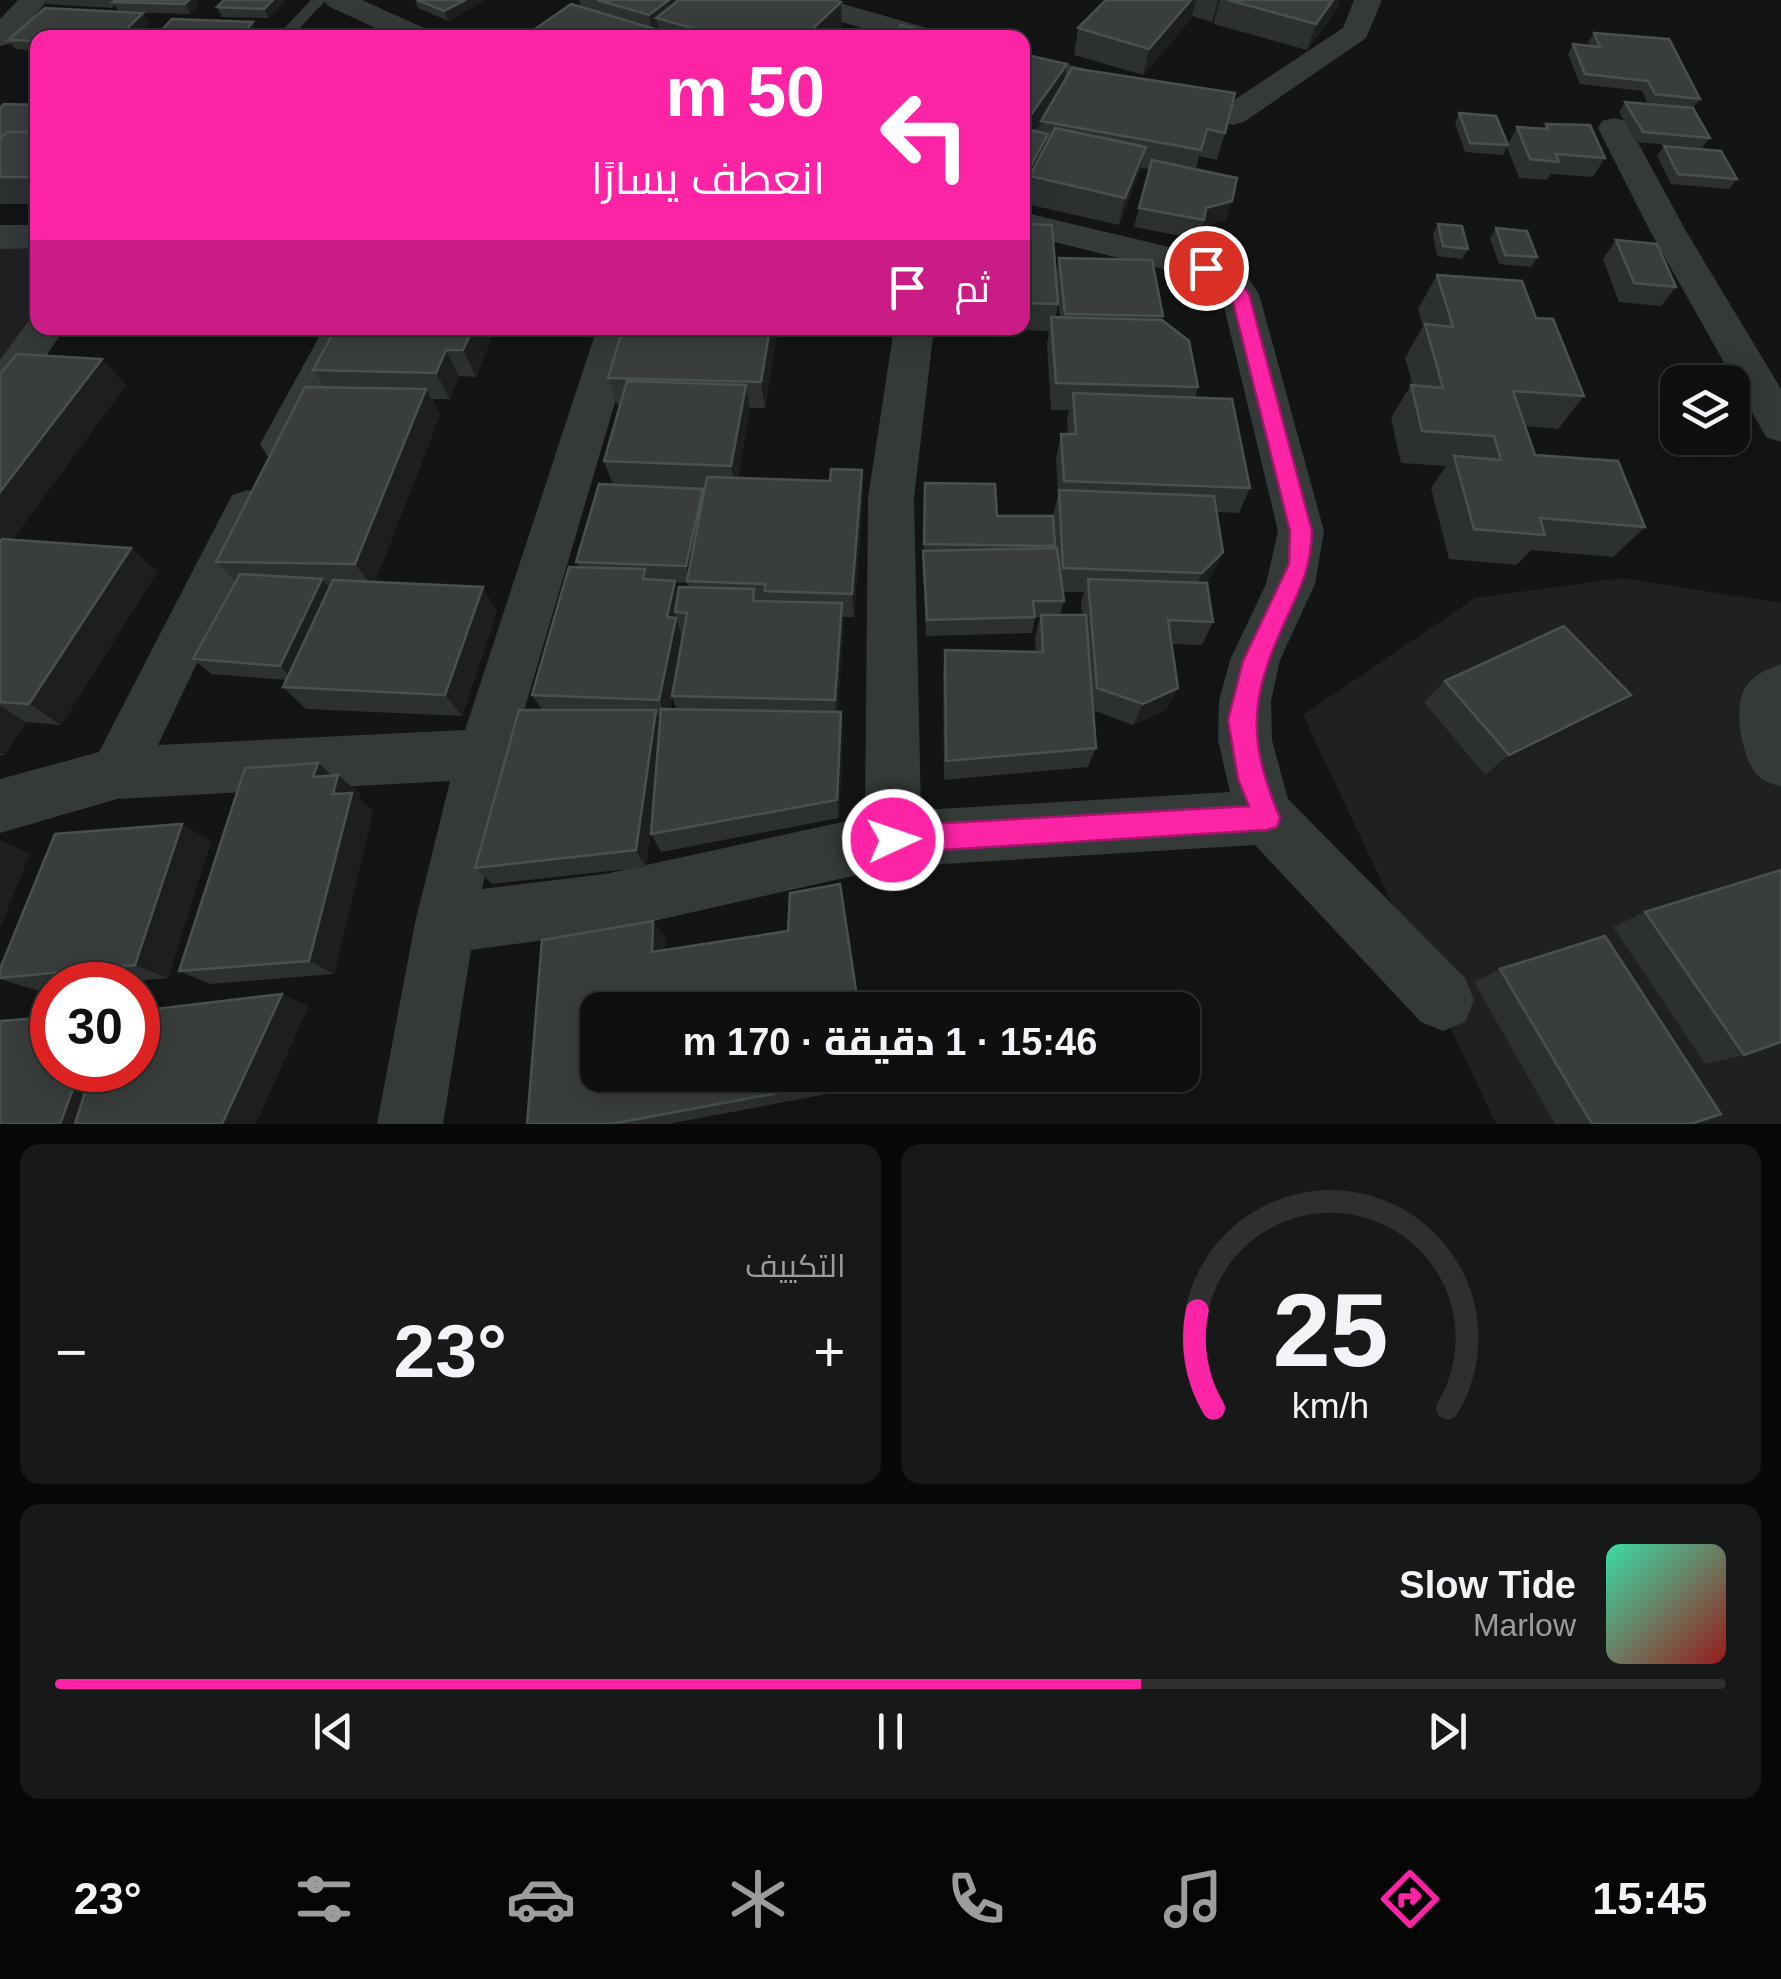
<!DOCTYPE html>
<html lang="ar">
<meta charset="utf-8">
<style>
:root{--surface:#0e0f0f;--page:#171818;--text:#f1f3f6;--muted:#9b9c9e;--line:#2e2f2f;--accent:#fc23a5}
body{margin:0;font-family:Arial,Cairo,sans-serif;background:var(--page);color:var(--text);direction:rtl;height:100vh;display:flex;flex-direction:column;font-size:38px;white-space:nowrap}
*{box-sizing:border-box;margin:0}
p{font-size:32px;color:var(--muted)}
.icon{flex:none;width:55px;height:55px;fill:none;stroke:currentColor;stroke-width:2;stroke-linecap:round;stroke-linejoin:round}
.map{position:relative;height:1124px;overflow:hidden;direction:ltr}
.panel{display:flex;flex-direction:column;gap:20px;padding:20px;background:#080808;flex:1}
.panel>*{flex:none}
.guide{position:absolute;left:30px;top:30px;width:1000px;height:305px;border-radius:20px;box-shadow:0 5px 25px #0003,0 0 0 2px var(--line);direction:rtl;background:#fc23a5;color:#fff;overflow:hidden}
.controls{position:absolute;left:1660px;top:365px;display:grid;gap:20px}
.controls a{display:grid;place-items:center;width:90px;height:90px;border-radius:20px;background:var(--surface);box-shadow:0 5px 25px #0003,0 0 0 2px var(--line);font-size:50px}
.speed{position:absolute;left:30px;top:962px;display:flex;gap:20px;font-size:50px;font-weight:700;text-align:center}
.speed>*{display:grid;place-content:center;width:130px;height:130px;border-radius:50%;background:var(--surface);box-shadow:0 5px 25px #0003,0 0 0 2px var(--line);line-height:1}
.speed .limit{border:15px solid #d22;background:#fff;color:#111}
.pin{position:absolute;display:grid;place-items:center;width:85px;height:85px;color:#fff;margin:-42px;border:5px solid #fff;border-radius:50%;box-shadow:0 2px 10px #0007}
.me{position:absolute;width:110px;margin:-55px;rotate:87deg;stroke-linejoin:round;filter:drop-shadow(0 0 8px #0008)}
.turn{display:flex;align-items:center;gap:35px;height:210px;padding:0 40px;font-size:45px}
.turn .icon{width:130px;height:130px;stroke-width:2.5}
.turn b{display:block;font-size:70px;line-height:85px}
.then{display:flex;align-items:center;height:95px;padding:0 40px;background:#0003;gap:20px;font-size:38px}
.big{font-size:75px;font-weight:800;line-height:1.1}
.panel .tile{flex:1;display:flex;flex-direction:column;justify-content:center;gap:15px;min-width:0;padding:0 35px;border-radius:20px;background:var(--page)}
.panel .dial{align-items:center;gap:0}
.dial svg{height:260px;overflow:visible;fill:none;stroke:var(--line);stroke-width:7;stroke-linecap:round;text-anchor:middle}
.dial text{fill:var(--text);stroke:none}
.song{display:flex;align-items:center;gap:30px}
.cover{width:120px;height:120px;border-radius:15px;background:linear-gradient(135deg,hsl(160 70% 55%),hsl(0 70% 35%))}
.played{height:10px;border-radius:5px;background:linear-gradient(90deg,var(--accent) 65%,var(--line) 65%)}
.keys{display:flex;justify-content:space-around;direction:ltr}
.heat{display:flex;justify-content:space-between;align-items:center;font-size:55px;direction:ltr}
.panel .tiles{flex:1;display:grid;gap:20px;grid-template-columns:1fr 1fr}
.tile:last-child{grid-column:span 2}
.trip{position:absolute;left:580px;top:992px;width:620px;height:100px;border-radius:20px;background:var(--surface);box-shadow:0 5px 25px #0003,0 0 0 2px var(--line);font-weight:800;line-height:100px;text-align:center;direction:rtl}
.tabs{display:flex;height:160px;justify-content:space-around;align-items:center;background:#060606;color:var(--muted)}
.tabs .icon{width:70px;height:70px}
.tabs .selected{color:var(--accent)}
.tabs b{font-size:45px;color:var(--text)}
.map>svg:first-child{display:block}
.built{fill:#1f2121}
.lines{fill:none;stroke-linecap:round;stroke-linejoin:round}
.lane{fill:#333a37;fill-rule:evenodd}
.street{fill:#333a37;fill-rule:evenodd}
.wall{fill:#2c302e;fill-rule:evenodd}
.shaded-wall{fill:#1d1f1e}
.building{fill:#393e3c;stroke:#49514d;stroke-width:2.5}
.route{fill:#fc23a5;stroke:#a4176b;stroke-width:2.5}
</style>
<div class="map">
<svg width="1781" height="1124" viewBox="0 0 1781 1124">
<rect width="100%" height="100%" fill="#131414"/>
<path class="built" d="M0,237h37l1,91h7l-45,63z
M1622,578l159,25v521h-285l-193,-409 172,-117z"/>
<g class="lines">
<path class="lane" d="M311,0h15l-36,38h-15z"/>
<path class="street" d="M18,0h30l-37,43 -11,3v-27z
M324,0h38l71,32 4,6h-40l-69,-32z
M784,0h45l112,32 4,6h-49l-108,-32z
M1354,0h28l-16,38 -122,84 -11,3 -211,-54v-18l206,51 115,-76z
M1614,118l12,3 4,7 56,103 95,158v53l-15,-5 -116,-206 -52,-103 4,-7z
M1022,212l198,47 23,11 16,24 65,237 -9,53 -35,76 -9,41 1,39 16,59 177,179 9,22 -9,22 -22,9 -22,-9 -166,-177 -362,22 -288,65 -134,18 -28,174h-66l38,-201 35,-142 -333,18 -117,34v-54l99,-27 133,-257 16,-5 16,5 7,13 -113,237 307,-15 132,-402h40l-126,427 -29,134 123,-15 260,-57 3,-319 26,-170h40l-20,170 7,312 309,-18 -12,-52 1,-39 11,-41 36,-76 12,-53 -57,-237 -4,-6 -22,-11 -173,-43z
M0,225h38v23l-38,1z
M38,317v11h27l-50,74 -15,4v-46l31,-42z
M324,328h40l-67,128 -15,4 -15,-4 -7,-12z
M1781,664v123c-11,-4 -20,-6 -27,-16 -13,-20 -22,-66 -7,-86 8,-11 21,-16 34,-21z"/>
</g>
<path class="wall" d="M44,0h153l2,4 -9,10 -71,-2 -4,-7 -3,3 -65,-4z
M286,0l-17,18 -47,-1 -5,-10z
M415,0h71l-38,21 -30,-13z
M579,0h255l8,28 -10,10h-310l59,-31z
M1106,0h234l-2,8 -31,42 -93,-26 1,-5 -3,3 -20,-6 -1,3 -48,56 -69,-20 4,-27z
M149,23l-16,15h-95v13l-23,-2 -7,-9z
M1594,33l106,66 -7,9 17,30 -8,10 -66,-6 -17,-30 6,-10 23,2 -6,-13 -62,-7 -12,-30 5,-10 17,2 -2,-4z
M1022,54l42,27 161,52 -8,27 -18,-4 -3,13 30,51 -24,7 -4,12 -64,-12 15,-58 -8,-1 -22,57 -93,-21 3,-21 -7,12z
M38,105v99h-38v-96z
M1459,113l49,31 9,-17 26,2 3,-5 59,34 -12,19 -42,-3 -4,6 -28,-2 -12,-31 -4,8 -38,-3 -10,-29z
M1664,146l73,33 -8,10 -58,-5 -14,-28z
M1022,224l36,80 -2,13h4l-4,-40 3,-19 104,58 -2,4 37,67 -3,10 55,91 -11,25 -23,-1 -4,64 -7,6 8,40 -11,23 -31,-1 -4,65 -34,16 -40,-15 3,38 -8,19 -144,13 -1,-108 2,-22 91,2 -1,-14 5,-21h-5l-3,16 -106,3 -3,-68 2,-85 72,33 57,11 -1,-12 5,-20 -2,-36 5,-25h7l-1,-15 2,-9h-18l-4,-66 2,-13 -110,-3h83zM1063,592h21l-3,11 1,12h-22l4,-14z
M1438,224l30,25 -6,10 -25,-3 -4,-22z
M1496,228l41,29 -6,10 -32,-3 -9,-26z
M1616,240l60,47 -15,19 -42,-4 -16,-43z
M1437,275l99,43 48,78 -26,33 -33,-3 10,29 110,72 -32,30 -82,-7 -14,15 -68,-6 -18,-71 15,-22 -45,-3 -10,-45 20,-33 2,1 -8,-28 18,-32 -5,-17z
M495,328l-19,49 -17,-1 -9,23h-18l8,16 -65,167 122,29 -35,105 -156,-7 -23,-22 4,-7 -76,-6 -18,-15 43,-77 -20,-20 109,-175 -12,-17z
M623,328h155l-13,80h-15l-12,70 92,3 32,-11 1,25 -9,122h-11l-5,95h3l2,20 -4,86 -178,34 -10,-18 1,-10 -6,43 -154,17 -17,-16 67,-158 -10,-15 47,-128 -3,-5 37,-77 -9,-24 17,-57h-4l-9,-26zM675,582l12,1 2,4 -11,5zM672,697l5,13 -7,-1z
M0,374l126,11 -114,155 119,8 26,24 -96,153 -35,-3 -21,33h-5z
M1445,681l158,35 -118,59 -61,-73z
M318,763l14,12h6l22,19 -1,5 14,12 -39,163 -124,10 -31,-13z
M211,841l-43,137 -77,7h-39v3l-16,2 -36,-11v-10z
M1645,912l99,143 -39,9 -92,-137z
M666,938l-1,12 204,125 1,11 -202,38h-141z
M1500,969l191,155h-136l-81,-142z"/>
<path class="shaded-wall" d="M184,0h13l2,4 -9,10z
M273,0h13l-17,18 -5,-9z
M466,0h20l-38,21 -4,-10z
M669,0h39l-52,18 4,19 -7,1 -4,-23z
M1191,0h5l-5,19 -48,56 6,-26z
M1218,0h2l-5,19 -3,3z
M1333,0h7l-2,8 -31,42 9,-26z
M841,2l1,26 -10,10h-29z
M143,13l6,10 -16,15h-16z
M253,22l4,9 -5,7h-13z
M1067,64l-4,27 -36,53 3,-28z
M1048,134l-2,18 -16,24 -1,7 -7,12 2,-16z
M1146,147l-7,27 -20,51 6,-27z
M1232,201l-6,19 -24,7 4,-19z
M473,328h22l-19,49 -13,-27z
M770,328h8l-13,80 -4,-26z
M446,350l13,26 -9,23 -14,-26z
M102,359l24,26 -126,172v-65z
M746,385l4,26 -14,80 -5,-25z
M426,389l14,26 -67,173 -18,-24z
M862,470l1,25 -9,122 -2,-23z
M703,489l5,17 -17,77 -5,-17z
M131,548l26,24 -96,153 -32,-21z
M1223,552l-11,24 -20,21 10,-24z
M322,579l14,16 -41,86 -15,-15z
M675,581l7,23 -7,8 8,29 -15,79 -9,-20 8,-83z
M483,587l14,24 -35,105 -17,-21z
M842,603l2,23 -7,95 -2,-21z
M1178,688l-11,21 -34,16 10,-21z
M1631,695l-28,21 -118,59 24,-20z
M0,706l26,16 -21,33 -5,-2z
M656,710l8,21 -18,136 -10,-17z
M841,712l2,20 -4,86 -2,-18z
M318,763l19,17 1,-5 22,19 -1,5 14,12 -39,163 -25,-13 4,-184z
M182,824l29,17 -43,137 -33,-13z
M0,840l30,14 -30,75z
M653,921l13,17 -1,30 -13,-16z
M282,994l27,12 -53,118h-34z
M80,1070h41l-19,54h-42z"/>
<path class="building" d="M116,0h73l-4,4 -72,-2z
M224,0h49l-9,9 -47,-2z
M417,0h49l-22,11z
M597,0h72l-20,15z
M679,0h155l7,2 -38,36h-75l-72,-20z
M1106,0h85l-42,49 -71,-21z
M1228,0h105l-17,24z
M571,4l98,29 -5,5h-63l1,-2 -10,-3 -2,2 7,3h-75z
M45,8l98,5 -26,25h-79v3l-30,-1z
M172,19l81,3 -14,16h-85z
M901,25l53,13h-64z
M1594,33l75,6 31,60 -45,-5 -7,-13 -63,-7 -12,-30 27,3z
M1022,54l45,10 -37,52 -8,-2z
M1072,68l163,25 -10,40 -18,-4 -6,21 -160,-29z
M1625,102l68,6 17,30 -67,-6z
M4,104l34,1v27h-31l-7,7v-31z
M1459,113l37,3 12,29 -38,-2z
M1546,124l44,1 15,33 -49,-4 3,8 -29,-3 -13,-32 31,2z
M1022,128l26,6 -24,45 -2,-1z
M1055,128l91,19 -21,51 -95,-22z
M7,132h31v45h-38v-38z
M1664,146l57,5 16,28 -59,-5z
M1152,160l85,18 -5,23 -26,7 -2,12 -65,-12z
M1022,224l30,1 6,79 -36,-1z
M1438,224l24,2 6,23 -25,-3z
M1496,228l31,3 10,26 -32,-2z
M1616,240l41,4 19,43 -42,-4z
M1059,258l93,2 11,56 -98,-2z
M1437,275l85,6 14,37 17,1 31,77 -71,-5 22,64 83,6 27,66 -105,-9 5,17 -71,-6 -20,-73 47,4 -7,-24 -72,-5 -11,-46 32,3 -18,-64 28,3z
M1051,317l111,3 27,21 9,46 -142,-4z
M336,328h137l-10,22h-17l-10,23 -123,-3z
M623,328h147l-9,54 -153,-4z
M17,354l85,5 -102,133v-118z
M627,381l119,4 -15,81 -127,-5z
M305,387l121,2 -71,175 -139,-2z
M1073,393l159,6 18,89 -186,-7 -3,-47h15z
M831,469l31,1 -10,124 -87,-3v-7l-78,-3 20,-104 123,4z
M925,483l70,1 2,32h56l2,30 -131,-2z
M599,484l104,5 -17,77 -110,-4z
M1059,490l155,6 9,56 -21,21 -139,-5z
M2,539l129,9 -102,156 -29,-2v-160z
M1057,548l7,53h-31l2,16 -108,3 -4,-69z
M569,567l76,2 -2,10 32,2 -8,36 9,1 -17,82 -127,-5z
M240,574l82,5 -42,87 -87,-7z
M1088,579l119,4 6,39 -45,-2 10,68 -35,16 -46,-16z
M333,580l150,7 -38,108 -162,-8z
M679,587l75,2 -1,12 89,2 -7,97 -163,-4 15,-83 -12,-1z
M1041,615h45l10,133 -150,13 -1,-111 98,2z
M1564,626l67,69 -122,60 -64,-74z
M661,709l180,3 -4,88 -186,34z
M519,710h137l-20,140 -161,18z
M318,763l-5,14 25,-2 -5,19 19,-1 -43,168 -130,10 66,-203z
M182,824l-47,141 -135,13v-9l55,-135z
M1781,870v172l-37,13 -99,-143z
M840,884l19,126h-261v65l271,1 -258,48h-84l15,-184 111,-19 -1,31 136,-21 2,-38z
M1605,936l116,178 -30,10h-99l-92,-155z
M282,994l-60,130h-147l17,-54h46v-59z
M52,1017v53h28l-20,54h-60v-103z"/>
<path class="route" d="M1206,262l30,13 13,19 63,237c-1,39 -13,60 -29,95 -34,75 -35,115 -3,192l-3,9 -10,3 -374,23 -9,-4 -4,-9 4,-10 9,-4 356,-20 -11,-27 -10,-59 15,-59 46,-97 1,-33 -59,-237c-9,-13 -24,-15 -34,-26z"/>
</svg>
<div class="controls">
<a><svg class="icon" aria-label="layers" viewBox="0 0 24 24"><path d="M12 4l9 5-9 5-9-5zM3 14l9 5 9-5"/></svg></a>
</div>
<div class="speed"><div class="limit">30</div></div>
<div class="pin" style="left:1206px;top:268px;background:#d93025"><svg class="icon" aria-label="arrive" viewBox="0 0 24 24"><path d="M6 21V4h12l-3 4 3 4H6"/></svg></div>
<svg class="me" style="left:893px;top:840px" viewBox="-20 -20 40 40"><circle r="17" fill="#fc23a5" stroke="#fff" stroke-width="3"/><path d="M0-11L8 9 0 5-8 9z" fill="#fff"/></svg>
<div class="trip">15:46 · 1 دقيقة · 170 m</div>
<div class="guide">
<div class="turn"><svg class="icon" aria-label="left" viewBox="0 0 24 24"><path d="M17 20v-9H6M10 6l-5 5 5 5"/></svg><div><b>50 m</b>انعطف يسارًا</div></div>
<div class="then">ثم<svg class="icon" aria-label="arrive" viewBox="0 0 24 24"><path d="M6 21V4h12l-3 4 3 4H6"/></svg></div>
</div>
</div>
<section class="panel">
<div class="tiles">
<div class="tile dial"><svg viewBox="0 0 100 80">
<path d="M14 69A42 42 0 1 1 86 69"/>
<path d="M14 69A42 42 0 0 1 9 39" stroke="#fc23a5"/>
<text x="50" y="56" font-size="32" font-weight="700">25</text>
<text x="50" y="72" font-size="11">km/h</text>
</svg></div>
<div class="tile"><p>التكييف</p>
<div class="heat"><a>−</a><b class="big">23°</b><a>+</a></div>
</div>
<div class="tile">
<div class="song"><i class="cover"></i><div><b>Slow Tide</b><p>Marlow</p></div></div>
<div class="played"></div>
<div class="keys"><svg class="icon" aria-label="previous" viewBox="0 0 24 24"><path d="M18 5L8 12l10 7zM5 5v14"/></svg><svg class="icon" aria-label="pause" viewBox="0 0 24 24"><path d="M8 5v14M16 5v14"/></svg><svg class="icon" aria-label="next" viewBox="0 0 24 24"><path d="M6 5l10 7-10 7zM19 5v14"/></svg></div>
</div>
</div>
</section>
<nav class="tabs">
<b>15:45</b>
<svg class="icon selected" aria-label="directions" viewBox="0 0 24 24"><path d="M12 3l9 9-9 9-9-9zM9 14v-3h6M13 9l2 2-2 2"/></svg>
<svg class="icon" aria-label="music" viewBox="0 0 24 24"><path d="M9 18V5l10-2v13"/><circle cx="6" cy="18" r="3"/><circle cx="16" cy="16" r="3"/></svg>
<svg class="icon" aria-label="phone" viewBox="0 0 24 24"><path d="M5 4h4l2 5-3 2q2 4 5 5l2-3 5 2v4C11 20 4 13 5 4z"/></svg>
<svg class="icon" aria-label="climate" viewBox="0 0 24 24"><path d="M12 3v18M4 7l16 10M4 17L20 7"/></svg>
<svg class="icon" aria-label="car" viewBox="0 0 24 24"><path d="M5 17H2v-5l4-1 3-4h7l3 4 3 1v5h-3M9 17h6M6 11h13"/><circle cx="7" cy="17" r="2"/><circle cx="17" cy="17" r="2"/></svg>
<svg class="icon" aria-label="filters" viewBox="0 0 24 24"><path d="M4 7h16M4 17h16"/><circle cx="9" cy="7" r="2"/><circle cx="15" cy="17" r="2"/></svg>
<b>23°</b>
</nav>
